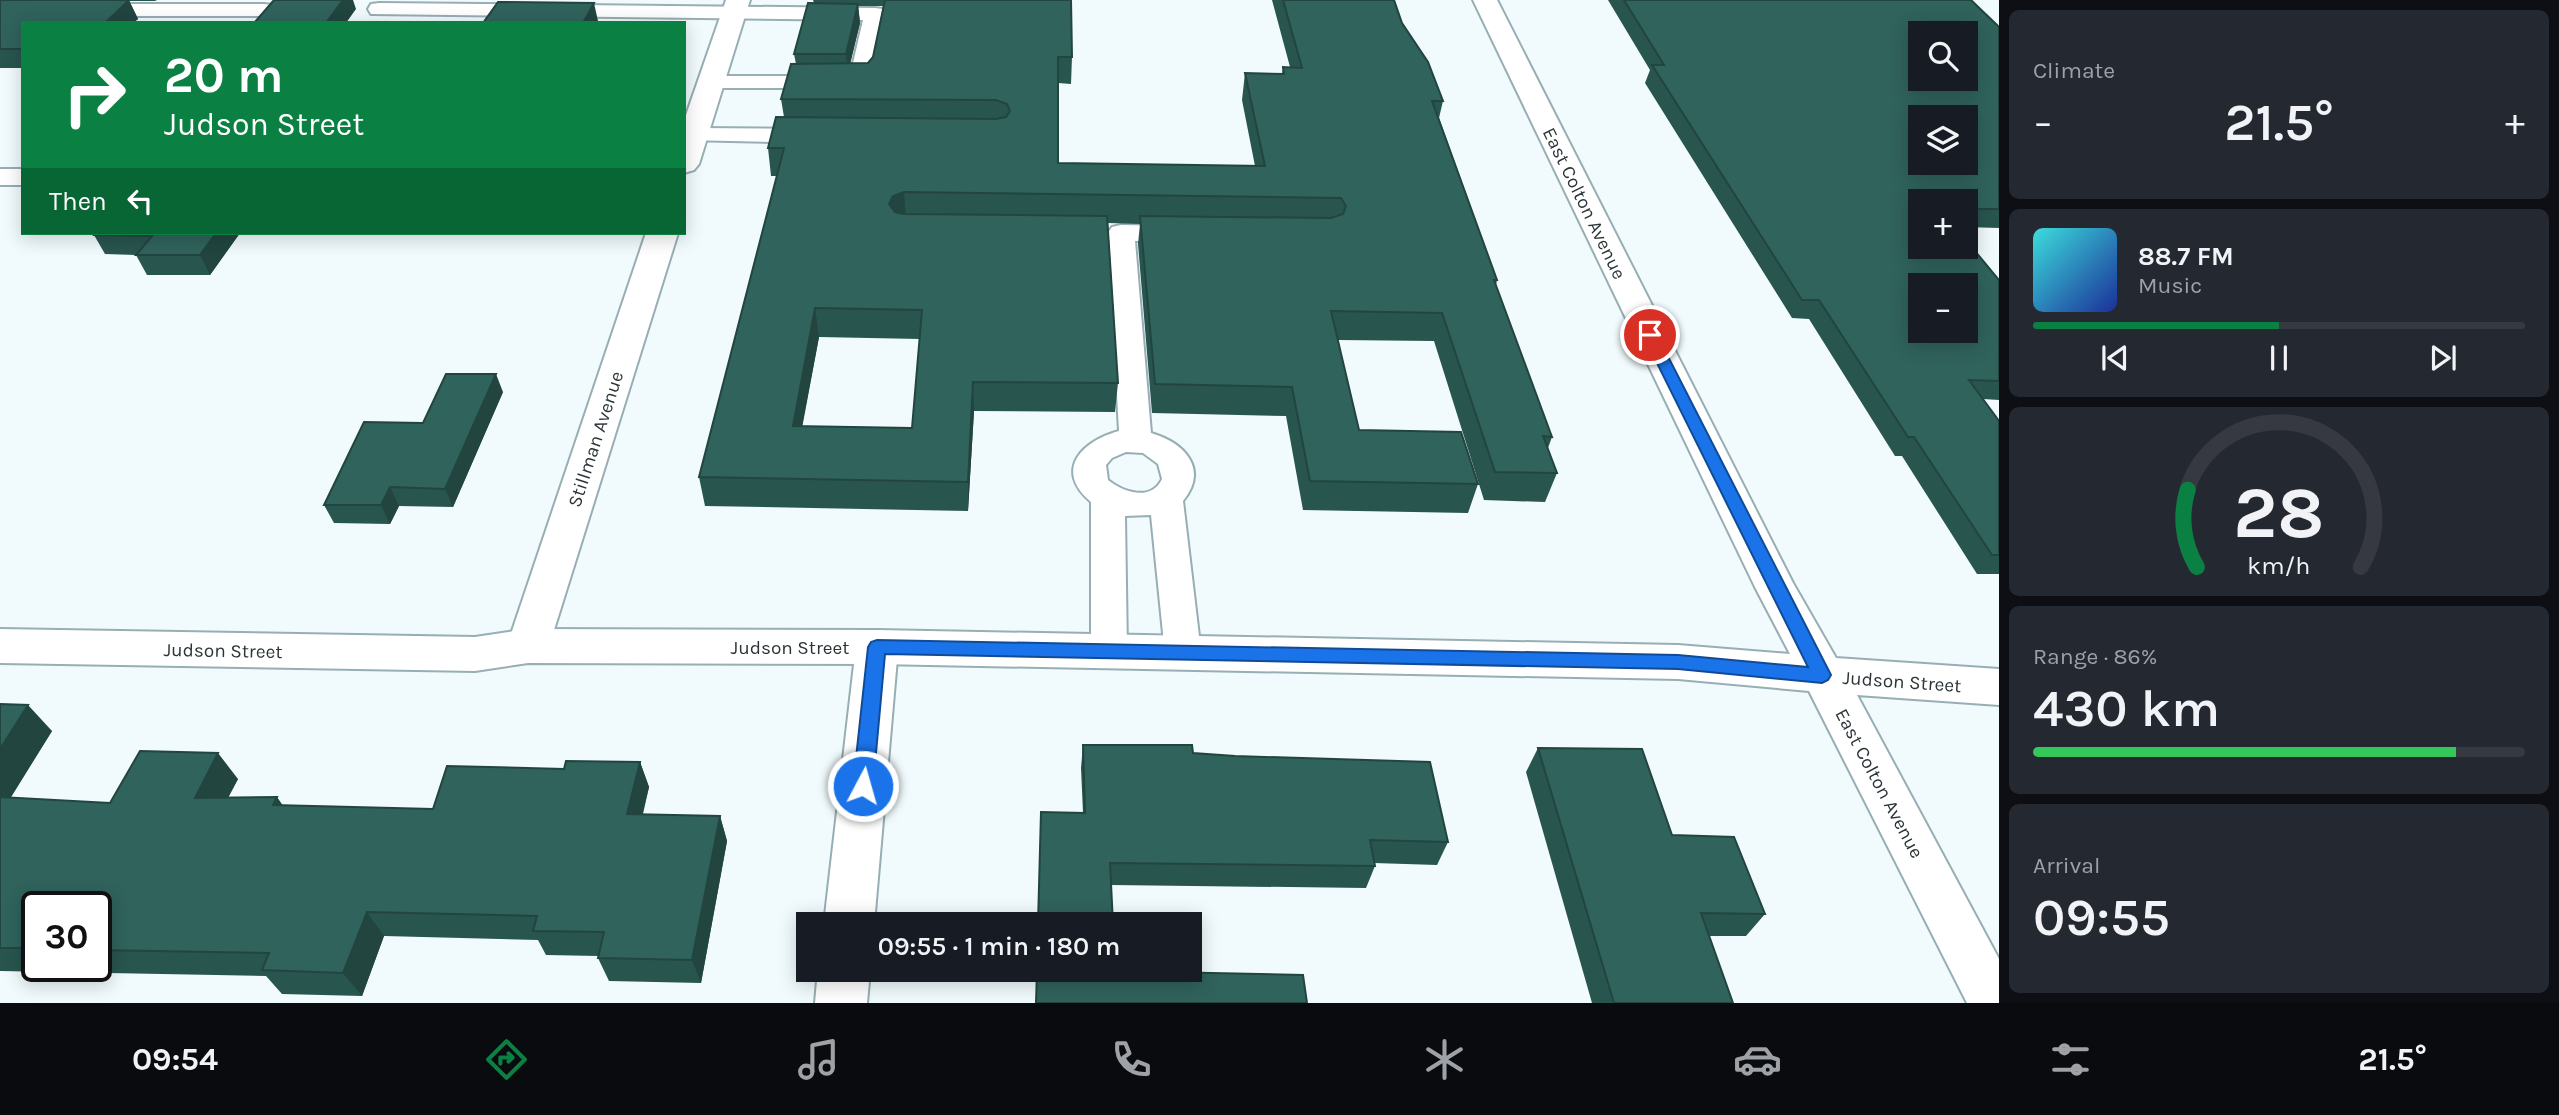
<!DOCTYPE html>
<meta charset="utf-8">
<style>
:root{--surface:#171b24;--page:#242831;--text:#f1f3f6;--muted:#9ea1a6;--line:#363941;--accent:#0b8043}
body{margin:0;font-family:Karla,sans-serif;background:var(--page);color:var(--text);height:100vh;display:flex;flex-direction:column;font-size:26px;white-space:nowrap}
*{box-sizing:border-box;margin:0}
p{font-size:23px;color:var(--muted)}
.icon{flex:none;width:38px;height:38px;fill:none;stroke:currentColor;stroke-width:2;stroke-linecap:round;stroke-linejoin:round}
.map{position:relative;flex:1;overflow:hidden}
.panel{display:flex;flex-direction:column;gap:10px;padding:10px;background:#0d0f14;width:560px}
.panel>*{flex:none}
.guide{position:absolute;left:21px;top:21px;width:665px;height:214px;border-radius:0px;box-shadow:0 4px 18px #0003;background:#0b8043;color:#fff;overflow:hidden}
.fabs{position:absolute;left:1908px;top:21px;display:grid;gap:14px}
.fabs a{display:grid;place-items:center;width:70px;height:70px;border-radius:0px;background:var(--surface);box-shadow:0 4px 18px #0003;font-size:35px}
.speed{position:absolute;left:21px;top:891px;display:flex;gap:14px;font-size:35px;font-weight:700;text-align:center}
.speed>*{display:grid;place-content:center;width:91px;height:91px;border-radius:50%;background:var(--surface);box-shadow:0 4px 18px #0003;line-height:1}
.speed .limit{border:4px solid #111;border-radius:10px;background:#fff;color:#111}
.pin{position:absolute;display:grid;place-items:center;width:60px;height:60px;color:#fff;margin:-30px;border:4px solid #fff;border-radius:50%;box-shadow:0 2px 7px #0007}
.me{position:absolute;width:77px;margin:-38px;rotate:6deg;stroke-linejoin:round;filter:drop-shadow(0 0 5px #0008)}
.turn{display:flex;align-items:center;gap:24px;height:147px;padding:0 28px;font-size:32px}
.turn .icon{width:91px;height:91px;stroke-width:2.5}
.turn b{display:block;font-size:49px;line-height:60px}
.then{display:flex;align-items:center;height:66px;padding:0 28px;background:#0003;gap:14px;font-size:26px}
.big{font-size:52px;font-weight:600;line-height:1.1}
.panel .widget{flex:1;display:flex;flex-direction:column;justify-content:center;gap:10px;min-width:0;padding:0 24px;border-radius:10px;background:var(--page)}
.panel .dial{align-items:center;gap:0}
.dial svg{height:182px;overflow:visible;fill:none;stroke:var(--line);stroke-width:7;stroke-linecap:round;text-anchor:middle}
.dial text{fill:var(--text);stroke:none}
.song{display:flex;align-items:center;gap:21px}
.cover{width:84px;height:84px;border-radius:10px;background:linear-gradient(135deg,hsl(180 70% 55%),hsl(230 70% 35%))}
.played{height:7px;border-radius:4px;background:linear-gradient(90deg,var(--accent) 50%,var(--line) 50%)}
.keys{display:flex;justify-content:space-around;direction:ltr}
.heat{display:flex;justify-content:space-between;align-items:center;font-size:38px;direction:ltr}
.charge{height:10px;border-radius:5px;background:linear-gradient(90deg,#34c759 86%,var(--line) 0)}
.trip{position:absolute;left:796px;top:912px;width:406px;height:70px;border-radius:0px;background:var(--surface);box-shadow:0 4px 18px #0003;font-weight:600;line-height:70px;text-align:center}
.tabs{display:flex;height:112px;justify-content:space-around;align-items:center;background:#090b0e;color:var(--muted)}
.tabs .icon{width:49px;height:49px}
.tabs .current{color:var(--accent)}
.tabs b{font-size:32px;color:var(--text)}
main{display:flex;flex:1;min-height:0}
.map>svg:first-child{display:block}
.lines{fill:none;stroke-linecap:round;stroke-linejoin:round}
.lane-casing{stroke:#97aeb4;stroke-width:4}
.street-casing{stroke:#97aeb4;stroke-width:4}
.secondary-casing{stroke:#97aeb4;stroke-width:4}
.lane{fill:#fff;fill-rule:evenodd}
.street{fill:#fff;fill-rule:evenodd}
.secondary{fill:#fff;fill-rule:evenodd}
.wall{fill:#29554f;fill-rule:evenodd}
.shaded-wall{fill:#224540}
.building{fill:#30635c;stroke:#224540;stroke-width:2;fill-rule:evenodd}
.route{fill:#1a73e8;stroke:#114b97;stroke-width:2}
.labels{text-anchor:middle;stroke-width:7;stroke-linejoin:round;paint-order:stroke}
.street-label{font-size:19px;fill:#2b3537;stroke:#fff}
</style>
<main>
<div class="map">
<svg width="1999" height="1003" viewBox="0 0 1999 1003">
<rect width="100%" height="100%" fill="#f1fbfd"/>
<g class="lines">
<defs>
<path id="lane" d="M379,3l496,5 8,1 3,5 -14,69 -4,5h-156l-8,-2 -4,-5 4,-5h146l13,-56 -492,-6 -3,-5 3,-5z
M0,4h264l8,1 3,5 -3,5 -8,1h-264z
M694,128l124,1 9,2 3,5 -3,5 -9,2 -133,-3 -1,-9z
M0,169h23v16h-23z
M1121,225l62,1 9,2 4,6 -4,6 -57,1 16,192c34,10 58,36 32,68l18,152 -5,10 -13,5 -13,-5 -5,-10 -14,-138 -26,1 2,135 -5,10 -13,5 -13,-5 -5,-10v-149c-38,-32 -9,-61 28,-71l-11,-198 4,-6zM1126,452l17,1 15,11 4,15c-11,23 -39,13 -54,1l-2,-15 6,-7z"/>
<path id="street" d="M726,0h24l-51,164 -5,6 -10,3v-52z
M646,233h32l-129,413 -6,12 -15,5 -15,-5 -6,-12z
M877,630l15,5 6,12 -24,277h-50l32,-277 6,-12z
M818,970h52l-3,33h-52z"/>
<path id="secondary" d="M1473,0h24l296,583 43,75 163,11v36l-142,-10 142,264v44h-32l-158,-312 -131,-12 -801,-15 -349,-1 -53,8 -475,-8v-34l475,8 53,-8 349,1 801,15 112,9 -35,-67z"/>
</defs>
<use href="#lane" class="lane-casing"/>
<use href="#street" class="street-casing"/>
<use href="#secondary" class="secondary-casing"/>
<use href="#lane" class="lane"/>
<use href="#street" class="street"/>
<use href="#secondary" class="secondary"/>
</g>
<path class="wall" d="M0,0h157l-2,1h-26l9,18 -5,4h-110v45h-23z
M813,0h258l1,57 -1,27 -13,-1v80l197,3 -13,-66 3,-27 37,1 1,-7h7l-18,-67h122l8,23 41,78 -4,17 58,162 -1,5 56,152 -4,11 9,25 -12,29 -61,-2 -50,-159 -96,-1 21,90 119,54 -10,29 -165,-3 -17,-94 -134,-3 -14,-169 2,-20 -32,-1 10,160 -3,29 -141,-1 -6,100 -263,-5 -6,-29 78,-301h-6l-3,-28 16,-31 -3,-18 15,-35 -2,-10 20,-51zM858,6h25l-10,51 -5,6h-18l10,-40zM819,337l101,2 -8,89 -110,-2z
M1608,0h363l28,27v201l-34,-1v-26h-45l79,79v120l-16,-1 16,22v153h-22l-75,-118h-7l-86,-137 -17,-1 -147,-235 5,-13z
M95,233h145l-30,42h-63l-11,-20 -31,-1 -11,-19z
M503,392l-50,115 -54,-1 -9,18 -56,-1 -10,-18 99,-82z
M0,704l52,27 -42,67 100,5 128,-24 -10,18 55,8 150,4 131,-40 76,-7 9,25 -6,27 77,2 7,25 -26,142 -92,-2 -11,-23v-2l-52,-1 -8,-15 -154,-4 -22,60 -80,-2 -16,-18 -266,-5zM37,906h59v60h-59z
M1083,745l110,8 255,89 -11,23 -63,-2 1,3 -9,22 -255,-3 -28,-72 -2,-45z
M1538,748l134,87 93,79 -19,22h-37l24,67h-141l-66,-231z"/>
<path class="shaded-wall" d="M129,0l9,19 -5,4h-28z
M343,0h10l3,9 -10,14h-20z
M594,3l4,18 -1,2h-14z
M858,4l2,19 -12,50 -2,-19z
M904,192l2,28 -11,4 -6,-20 4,-8z
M216,233h24l-30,42 -10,-20z
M815,308l4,29 -22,118 -4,-29z
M496,374l7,18 -50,115 -8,-18z
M973,382l1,29 -6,100v-29z
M390,487l9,19 -9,18 -9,-19z
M28,705l24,26 -52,84v-66z
M218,753l20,26 -23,44 -20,-25z
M640,762l9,25 -13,52 -9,-25z
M277,797l18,26 -22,-18z
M720,816l7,25 -26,142 -9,-23z
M367,912l17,24 -22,60 -19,-23z"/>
<path class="building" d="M0,0h129l-24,23h-82v26h-23z
M274,0h69l-17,23h-72z
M885,0h186l1,57h-14v106l207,3 -20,-93 39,1 -1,-7 19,1 -19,-68h111l8,23 26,39 15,39h-11l65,179h-3l58,157 -9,-1 14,37 -62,-1 -53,-159 -111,-2 28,119 102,2 17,52 -168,-3 -18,-94 -137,-3 -15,-168 191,2 12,-4 3,-8 -5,-8 -437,-6 -11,4 -4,8 6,8 9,2 203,2 11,167 -145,-1 -5,100 -269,-5 85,-329h-16l8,-31 220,2 10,-2 4,-6 -3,-7 -11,-4 -215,-1 10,-35 77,-1 5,-6zM815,308l107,2 -10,118 -119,-2z
M1624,0h347l28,27v182h-34v-8h-45v46h45v-8l34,41v101l-30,-1 30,41v134h-7l-78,-118h-6l-89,-137h-17l-150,-235h12zM1920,33h45v46h-45zM1920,117h45v46h-45zM1920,285h45v46h-45z
M498,2l96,1 -11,20h-100z
M808,3l50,1 -12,50h-52z
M95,233h121l-16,22h-64l16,-19 -58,-1z
M446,374h50l-51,115 -55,-2 -9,18h-57l40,-83 59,1z
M0,704l28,1 -28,44z
M1083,745h109l1,8 42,3 195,6 18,80 -78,-2 5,26 -265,-3 3,61h-75l3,-112 44,1z
M1538,748l104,1 30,86 62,2 31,77 -64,-1 32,90h-119z
M140,751l78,2 -23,45 82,-1 -4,8 160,4 14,-43 117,3 2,-8 74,1 -13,52 93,2 -28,144 -94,-2 6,-26 -71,-1 4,-15 -170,-4 -24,61 -81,-3 7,-17 -173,-3v-44h-59v42h-37v-151l110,6z
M1037,970h79v1l187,4 4,28h-271z"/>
<path class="route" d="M1650,331l7,4 174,340 -3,5 -6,3 -144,-14 -793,-15 -12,132 -3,6 -7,3 -7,-3 -3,-6 15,-139 3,-5 6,-2 801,15 130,12 -165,-332z"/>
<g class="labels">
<g class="street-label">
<text transform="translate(1585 203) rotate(64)" y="7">East Colton Avenue</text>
<text transform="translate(595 439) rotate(-72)" y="7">Stillman Avenue</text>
<text x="790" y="654">Judson Street</text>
<text transform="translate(223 650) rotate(1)" y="7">Judson Street</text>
<text transform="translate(1902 681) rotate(4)" y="7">Judson Street</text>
<text transform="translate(1880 783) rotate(62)" y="7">East Colton Avenue</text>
</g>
</g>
</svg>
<div class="fabs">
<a><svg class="icon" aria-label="search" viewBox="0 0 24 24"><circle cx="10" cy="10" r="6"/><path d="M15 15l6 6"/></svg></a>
<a><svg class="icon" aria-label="layers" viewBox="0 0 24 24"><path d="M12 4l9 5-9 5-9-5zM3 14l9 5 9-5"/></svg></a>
<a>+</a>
<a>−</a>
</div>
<div class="speed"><div class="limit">30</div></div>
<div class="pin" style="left:1650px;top:335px;background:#d93025"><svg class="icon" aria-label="arrive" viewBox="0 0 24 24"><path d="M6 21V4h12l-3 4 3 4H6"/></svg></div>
<svg class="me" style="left:863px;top:786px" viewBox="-20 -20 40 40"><circle r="17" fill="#1a73e8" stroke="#fff" stroke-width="3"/><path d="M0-11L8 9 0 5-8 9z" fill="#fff"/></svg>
<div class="trip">09:55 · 1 min · 180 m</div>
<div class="guide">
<div class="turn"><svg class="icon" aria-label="right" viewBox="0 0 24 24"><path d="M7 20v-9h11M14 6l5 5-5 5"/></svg><div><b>20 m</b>Judson Street</div></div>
<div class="then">Then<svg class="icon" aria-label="left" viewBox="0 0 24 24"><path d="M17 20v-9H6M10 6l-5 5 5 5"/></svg></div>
</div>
</div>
<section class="panel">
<div class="widget"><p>Climate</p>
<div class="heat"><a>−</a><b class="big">21.5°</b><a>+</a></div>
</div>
<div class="widget">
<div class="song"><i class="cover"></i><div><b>88.7 FM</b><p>Music</p></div></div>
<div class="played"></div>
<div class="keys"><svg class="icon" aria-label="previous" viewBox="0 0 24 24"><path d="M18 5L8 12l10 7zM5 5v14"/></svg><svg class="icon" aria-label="pause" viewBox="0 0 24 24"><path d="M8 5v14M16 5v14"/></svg><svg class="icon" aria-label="next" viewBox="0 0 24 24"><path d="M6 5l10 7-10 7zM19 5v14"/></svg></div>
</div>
<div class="widget dial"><svg viewBox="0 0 100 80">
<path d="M14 69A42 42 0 1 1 86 69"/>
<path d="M14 69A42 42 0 0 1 10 35" stroke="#0b8043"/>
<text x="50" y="56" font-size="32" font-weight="700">28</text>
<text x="50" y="72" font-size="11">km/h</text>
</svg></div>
<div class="widget"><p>Range · 86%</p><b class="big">430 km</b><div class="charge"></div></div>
<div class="widget"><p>Arrival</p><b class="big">09:55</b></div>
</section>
</main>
<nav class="tabs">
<b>09:54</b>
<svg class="icon current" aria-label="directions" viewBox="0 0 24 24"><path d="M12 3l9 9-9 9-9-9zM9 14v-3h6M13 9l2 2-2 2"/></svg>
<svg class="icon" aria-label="music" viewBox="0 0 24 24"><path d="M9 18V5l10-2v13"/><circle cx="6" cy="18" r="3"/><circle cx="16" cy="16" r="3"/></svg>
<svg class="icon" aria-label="phone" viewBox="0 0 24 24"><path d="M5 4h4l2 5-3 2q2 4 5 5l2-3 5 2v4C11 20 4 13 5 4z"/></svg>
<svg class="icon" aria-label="climate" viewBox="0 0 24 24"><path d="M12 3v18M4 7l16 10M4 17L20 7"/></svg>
<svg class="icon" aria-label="car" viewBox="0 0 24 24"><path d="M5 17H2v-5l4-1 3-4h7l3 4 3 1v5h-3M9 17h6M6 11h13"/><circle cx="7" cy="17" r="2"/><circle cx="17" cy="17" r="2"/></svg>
<svg class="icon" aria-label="filters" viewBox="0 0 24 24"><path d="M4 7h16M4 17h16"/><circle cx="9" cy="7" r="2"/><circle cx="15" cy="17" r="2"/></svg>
<b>21.5°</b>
</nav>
